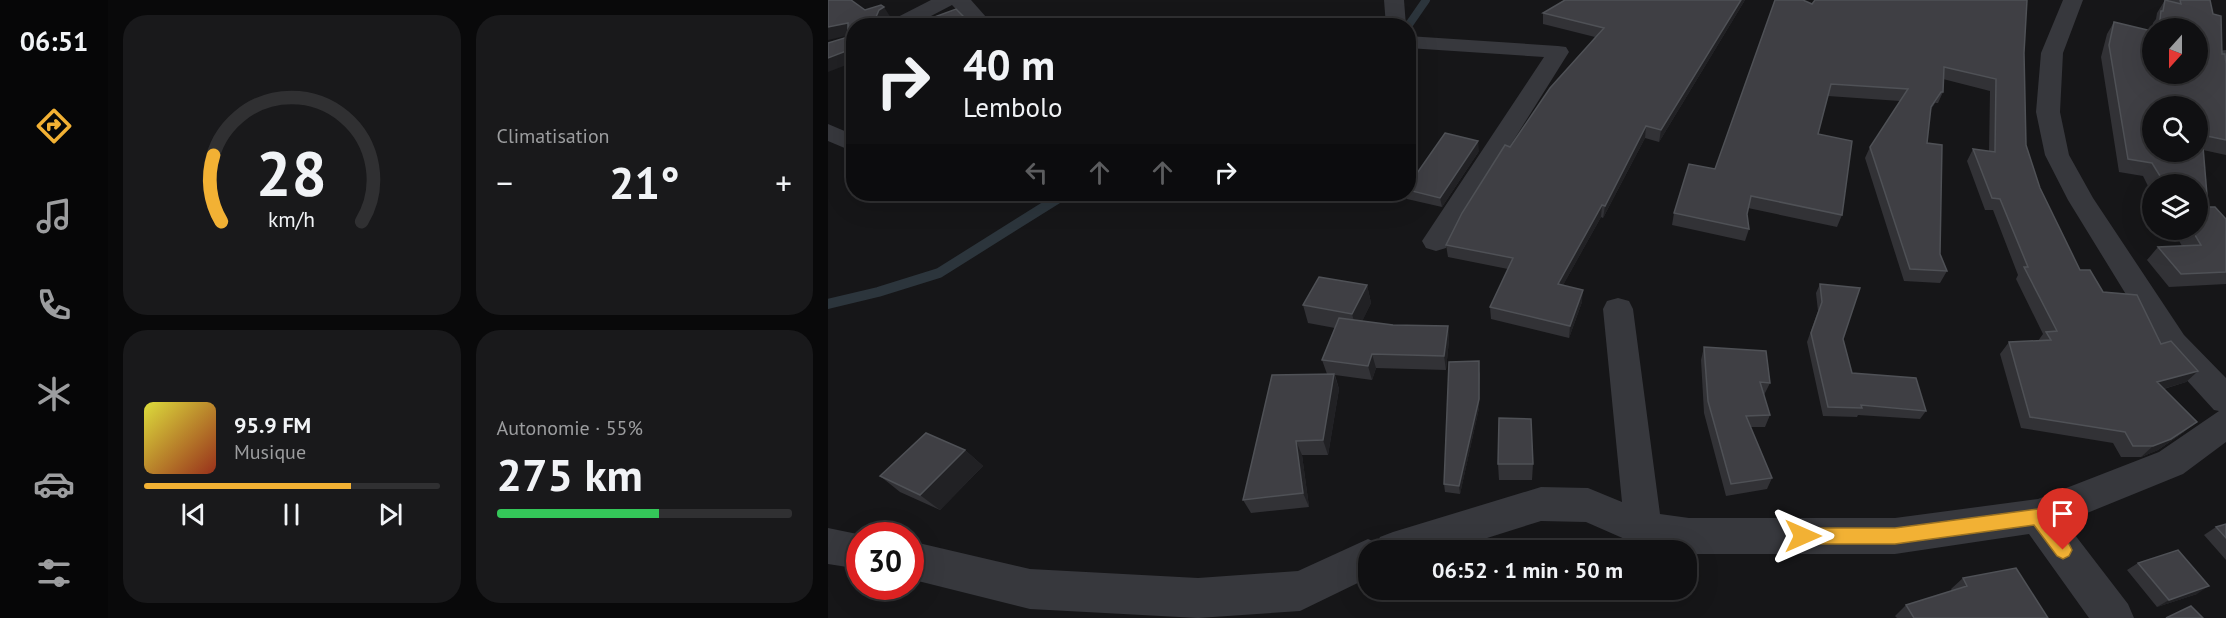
<!DOCTYPE html>
<html lang="fr">
<meta charset="utf-8">
<style>
:root{--surface:#101012;--page:#19191b;--text:#f1f3f6;--muted:#9c9d9f;--line:#303032;--accent:#f2b134}
body{margin:0;font-family:"PT Sans",sans-serif;background:var(--page);color:var(--text);height:100vh;display:flex;flex-direction:column;font-size:22px;white-space:nowrap}
*{box-sizing:border-box;margin:0}
p{font-size:20px;color:var(--muted)}
.icon{flex:none;width:33px;height:33px;fill:none;stroke:currentColor;stroke-width:2;stroke-linecap:round;stroke-linejoin:round}
.map{position:relative;flex:1;overflow:hidden}
.side{display:flex;flex-direction:column;gap:15px;padding:15px;background:#09090a;width:720px}
.side>*{flex:none}
.banner{position:absolute;left:18px;top:18px;width:570px;height:183px;border-radius:24px;box-shadow:0 6px 24px #0002,0 0 0 2px var(--line);background:#101012;color:var(--text);overflow:hidden}
.needle{width:39px;rotate:201deg}
.tools{position:absolute;left:1314px;top:18px;display:grid;gap:12px}
.tools a{display:grid;place-items:center;width:66px;height:66px;border-radius:50%;background:var(--surface);box-shadow:0 6px 24px #0002,0 0 0 2px var(--line);font-size:30px}
.speed{position:absolute;left:18px;top:522px;display:flex;gap:12px;font-size:30px;font-weight:700;text-align:center}
.speed>*{display:grid;place-content:center;width:78px;height:78px;border-radius:50%;background:var(--surface);box-shadow:0 6px 24px #0002,0 0 0 2px var(--line);line-height:1}
.speed .limit{border:9px solid #d22;background:#fff;color:#111}
.pin{position:absolute;display:grid;place-items:center;width:51px;height:51px;color:#fff;margin:-62px -26px;border-radius:50% 50% 50% 0;rotate:-45deg;box-shadow:0 0 6px #0007}
.pin .icon{rotate:45deg}
.me{position:absolute;width:66px;margin:-33px;rotate:90deg;stroke-linejoin:round;filter:drop-shadow(0 0 4px #0008)}
.turn{display:flex;align-items:center;gap:21px;height:126px;padding:0 18px;font-size:27px}
.turn .icon{width:78px;height:78px;stroke-width:2.5}
.turn b{display:block;font-size:42px;line-height:51px}
.lanes{display:flex;align-items:center;height:57px;padding:0 18px;background:#0003;justify-content:center;gap:30px;direction:ltr}
.lanes .off{opacity:.35}
.big{font-size:45px;font-weight:700;line-height:1.1}
.side .tile{flex:1;display:flex;flex-direction:column;justify-content:center;gap:9px;min-width:0;padding:0 21px;border-radius:24px;background:var(--page)}
.side .dial{align-items:center;gap:0}
.dial svg{height:156px;overflow:visible;fill:none;stroke:var(--line);stroke-width:7;stroke-linecap:round;text-anchor:middle}
.dial text{fill:var(--text);stroke:none}
.song{display:flex;align-items:center;gap:18px}
.cover{width:72px;height:72px;border-radius:9px;background:linear-gradient(135deg,hsl(60 70% 55%),hsl(10 70% 35%))}
.played{height:6px;border-radius:3px;background:linear-gradient(90deg,var(--accent) 70%,var(--line) 70%)}
.keys{display:flex;justify-content:space-around;direction:ltr}
.heat{display:flex;justify-content:space-between;align-items:center;font-size:33px;direction:ltr}
.charge{height:9px;border-radius:4px;background:linear-gradient(90deg,#34c759 55%,var(--line) 0)}
.side .tiles{flex:1;display:grid;gap:15px;grid-template-columns:repeat(2,1fr)}
.trip{position:absolute;left:530px;top:540px;width:339px;height:60px;border-radius:24px;background:var(--surface);box-shadow:0 6px 24px #0002,0 0 0 2px var(--line);font-weight:700;line-height:60px;text-align:center}
main{display:flex;flex:1;min-height:0}
.tabs{display:flex;flex-direction:column;width:108px;justify-content:space-around;align-items:center;background:#060607;color:var(--muted)}
.tabs .icon{width:42px;height:42px}
.tabs .active{color:var(--accent)}
.tabs b{font-size:27px;color:var(--text)}
.map>svg:first-child{display:block}
.lines{fill:none;stroke-linecap:round;stroke-linejoin:round}
.stream-far1{stroke:#2c353c;stroke-width:8}
.stream{stroke:#2c353c;stroke-width:10}
.street{fill:#37383d;fill-rule:evenodd}
.wall{fill:#323236;fill-rule:evenodd}
.shaded-wall{fill:#212124}
.building{fill:#3f3f44;stroke:#4f5156;stroke-width:1.5;fill-rule:evenodd}
.route{fill:#f2b134;stroke:#9d7322;stroke-width:1.5}
</style>
<main>
<nav class="tabs">
<b>06:51</b>
<svg class="icon active" aria-label="directions" viewBox="0 0 24 24"><path d="M12 3l9 9-9 9-9-9zM9 14v-3h6M13 9l2 2-2 2"/></svg>
<svg class="icon" aria-label="music" viewBox="0 0 24 24"><path d="M9 18V5l10-2v13"/><circle cx="6" cy="18" r="3"/><circle cx="16" cy="16" r="3"/></svg>
<svg class="icon" aria-label="phone" viewBox="0 0 24 24"><path d="M5 4h4l2 5-3 2q2 4 5 5l2-3 5 2v4C11 20 4 13 5 4z"/></svg>
<svg class="icon" aria-label="climate" viewBox="0 0 24 24"><path d="M12 3v18M4 7l16 10M4 17L20 7"/></svg>
<svg class="icon" aria-label="car" viewBox="0 0 24 24"><path d="M5 17H2v-5l4-1 3-4h7l3 4 3 1v5h-3M9 17h6M6 11h13"/><circle cx="7" cy="17" r="2"/><circle cx="17" cy="17" r="2"/></svg>
<svg class="icon" aria-label="filters" viewBox="0 0 24 24"><path d="M4 7h16M4 17h16"/><circle cx="9" cy="7" r="2"/><circle cx="15" cy="17" r="2"/></svg>
</nav>
<section class="side">
<div class="tiles">
<div class="tile dial"><svg viewBox="0 0 100 80">
<path d="M14 69A42 42 0 1 1 86 69"/>
<path d="M14 69A42 42 0 0 1 10 35" stroke="#f2b134"/>
<text x="50" y="56" font-size="32" font-weight="700">28</text>
<text x="50" y="72" font-size="11">km/h</text>
</svg></div>
<div class="tile"><p>Climatisation</p>
<div class="heat"><a>−</a><b class="big">21°</b><a>+</a></div>
</div>
<div class="tile">
<div class="song"><i class="cover"></i><div><b>95.9 FM</b><p>Musique</p></div></div>
<div class="played"></div>
<div class="keys"><svg class="icon" aria-label="previous" viewBox="0 0 24 24"><path d="M18 5L8 12l10 7zM5 5v14"/></svg><svg class="icon" aria-label="pause" viewBox="0 0 24 24"><path d="M8 5v14M16 5v14"/></svg><svg class="icon" aria-label="next" viewBox="0 0 24 24"><path d="M6 5l10 7-10 7zM19 5v14"/></svg></div>
</div>
<div class="tile"><p>Autonomie · 55%</p><b class="big">275 km</b><div class="charge"></div></div>
</div>
</section>
<div class="map">
<svg width="1398" height="618" viewBox="0 0 1398 618">
<rect width="100%" height="100%" fill="#161618"/>
<g class="lines">
<path class="stream-far1" d="M580,26l18,-26"/>
<path class="stream" d="M0,304l50,-12 61,-19 126,-79"/>
<path class="street" d="M103,0h40l23,26h-22l-20,-21 -40,21h-27l3,-4z
M556,0h20l2,26h-20z
M1235,0h20l-20,53 -3,59 9,43 24,43 91,137 42,43v64l-43,32 -118,48 63,82 6,14h-45l-60,-84 -134,20h-206l-3,-1v-3l-43,-3 -57,-25 -45,-1 -92,29h-81v28l-68,33 -102,7 -168,-9 -120,-30v-38l120,28 168,9 100,-7 70,-32 9,4 3,-6 13,-5 148,-45 47,1 34,14 -19,-193 4,-8 11,-3 11,3 4,8 27,205 29,4h206l143,-19 121,-47 60,-41 -5,-1 -52,-57 -94,-153 -23,-45 -9,-43 5,-59z
M580,36l150,10 8,1 3,5 -123,196 -10,3 -10,-3 -4,-7 122,-184 -136,-9z
M1398,50v13l-8,-1 -4,-6 3,-5z
M0,124l26,11v17l-26,-11z
M0,528l39,8h-7v33l-32,-5z"/>
</g>
<path class="wall" d="M737,0h180l-86,142 -14,-4 -42,80 -2,-1 -38,68 19,17 -13,36 -78,-19 -1,-12 18,-38 -60,-12 -2,-12 64,-98 85,-110 -52,-13v-11z
M1337,0l5,2 -1,-2h41l12,54 4,10v91l-23,-5 5,57 18,12v65l-57,3 -22,-27 11,-13 24,-1 -9,-16h25v-46h-46v10l-9,-18 -24,-4 -18,-115 6,-23 7,-12 38,9 1,-8 3,-4 1,-6zM1324,28h46l-46,46z
M984,4l212,49 2,92 14,43 40,82 23,22 58,52 37,27 -12,11 -22,7 20,43 -26,18 -17,7h-20l-8,-14 -92,-15 -21,-74 9,-12 29,-1 5,-7 -27,-55 2,-4 -25,-65h-8l-18,-49 6,-12 16,3 1,-61 -47,-12v13l-5,11h-3l-5,8 -3,32 13,111 7,17 -7,12 -36,-2 -39,-123 5,-11 30,-46 -72,-5 -10,38 24,81 -5,12 -89,-19 -1,6 2,15 -4,12 -73,-16 2,-12 41,-44z
M651,151l-37,56 -35,-8 -1,-5h2v-8z
M992,284l23,55 9,34 74,38 -6,8 -62,-4 -1,2 -34,-1 -16,-74 11,-31 -2,-18z
M539,285l4,18 -9,18 31,4 55,1 1,14 -3,30 -70,-2 -4,12 -37,-5 4,14 -11,66h-26l7,52 -58,6 -8,-13 84,-126 -5,-14 13,-32 -27,-5 -5,-18z
M876,347l66,36 -6,12 6,20 -5,12h-15l22,51 -5,11 -41,7 -22,-83 -3,-53z
M652,371l-1,37 -19,86 -15,-2 -1,-8z
M137,450l18,16 -43,44 -40,-18 -20,-16z
M670,464h35l-1,16h-33z
M1398,524v36l-22,-25 12,-8z
M1310,563l59,31 -40,13 -30,-37z
M1135,578l85,40h-151l-2,-2 11,-11 46,-14 -1,-2z
M661,590h35l-33,5z"/>
<path class="shaded-wall" d="M913,0h4l-86,142 2,-12z
M56,7l7,11 -15,-1 3,-7z
M20,23l6,11 -26,6v-13z
M26,48v14l-26,10v-14z
M1113,92l-6,11 -10,15 6,-11z
M818,126l-1,12 -42,80 2,-12z
M650,141l1,10 -37,56 -2,-9z
M774,205l-1,12 -44,79 1,-12z
M539,285l4,18 -14,29 -5,-18z
M755,290l-1,12 -13,36 1,-12z
M620,326l1,14 -3,30 -2,-14z
M544,354l4,14 -4,12 -4,-14z
M651,361v47l-19,86 -1,-8z
M1370,371l-12,11 -40,12 11,-12z
M506,374l5,15 -11,66 -5,-15z
M1369,422l-13,10 -26,18 -17,7 12,-11z
M468,441l6,14 7,52 -6,-14z
M137,450l18,16 -43,44 -20,-15z
M1381,586l-12,8 -40,13 12,-7z"/>
<path class="building" d="M0,0h23l14,10 16,-5 3,2 -5,3 -3,7 22,1 10,8h-54v22l-26,10v-15l20,-6v-14l-20,4z
M737,0h176l-80,130 -15,-4 -41,80 -3,-1 -44,79 25,6 -13,36 -80,-19 23,-49 -67,-13 16,-32 43,-68 5,2 40,-59 54,-60 -61,-15z
M947,0h28l9,4 3,-4h212l-3,53 2,92 14,43 40,82h10l13,22 34,3 24,49 10,-3 27,30 -41,11 40,40 -26,17 -18,7h-20l-8,-14 -95,-15 -21,-75 42,-2 -5,-8 11,-1 -33,-64h4l-28,-68 -8,-1 -19,-49 22,3 1,-73 -52,-12 -1,25h-2l-10,15 -4,36 15,2 -2,109 7,17 -37,-2 -40,-122 38,-58 -77,-5 -13,50 34,7 -10,74 -91,-19 -4,18 2,15 -75,-16 15,-49 26,5z
M1337,0l16,4 -1,-4h30l3,14 8,2 1,38h3l1,10v76l-24,-5 6,72h7l11,12v53l-45,2 -23,-27 43,-2 -9,-15h6v-46h-33l-13,-21 -24,-4 -19,-114 5,-23 38,9v43h46v-46h-39l2,-17h2zM1324,106h46v46h-46z
M128,9l8,8 8,1 10,8h-72z
M617,133l33,8 -38,57 -32,-8v-4z
M491,277l48,8 -15,29 -49,-9z
M992,284l40,4 -17,51 9,34 64,5 10,33 -65,-6 1,3 -34,-1 -17,-74 11,-31z
M511,318l54,7 55,1 -4,30 -72,-2 -4,12 -46,-6z
M876,347l62,4 4,32 -10,-1 10,33 -24,1 26,62 -41,6 -23,-83z
M651,361v38l-20,87 -15,-2 5,-122z
M506,374l-11,66 -27,1 7,52 -60,7 29,-125z
M671,418l32,1 2,45h-35z
M98,433l39,17 -45,45 -40,-19z
M1398,524v14l-10,-11z
M1350,550l31,36 -40,14 -31,-37z
M1188,568l32,50h-134l-8,-13 61,-19 -4,-8z
M1363,606l12,12h-37z"/>
<path class="route" d="M1210,509l6,2 25,33 3,6 -3,6 -6,3 -6,-3 -23,-31 -139,19h-92l-6,-2 -2,-6 2,-6 6,-2h92z"/>
</svg>
<div class="tools">
<a><svg class="needle" viewBox="-14 -14 28 28"><path d="M0-13l5 13h-10z" fill="#e53935"/><path d="M0 13l5-13h-10z" fill="#9c9d9f"/></svg></a>
<a><svg class="icon" aria-label="search" viewBox="0 0 24 24"><circle cx="10" cy="10" r="6"/><path d="M15 15l6 6"/></svg></a>
<a><svg class="icon" aria-label="layers" viewBox="0 0 24 24"><path d="M12 4l9 5-9 5-9-5zM3 14l9 5 9-5"/></svg></a>
</div>
<div class="speed"><div class="limit">30</div></div>
<div class="pin" style="left:1235px;top:550px;background:#d93025"><svg class="icon" aria-label="arrive" viewBox="0 0 24 24"><path d="M6 21V4h12l-3 4 3 4H6"/></svg></div>
<svg class="me" style="left:975px;top:536px" viewBox="-20 -20 40 40"><path d="M0-17L14 15 0 8-14 15z" fill="#f2b134" stroke="#fff" stroke-width="4"/></svg>
<div class="trip">06:52 · 1 min · 50 m</div>
<div class="banner">
<div class="turn"><svg class="icon" aria-label="right" viewBox="0 0 24 24"><path d="M7 20v-9h11M14 6l5 5-5 5"/></svg><div><b>40 m</b>Lembolo</div></div>
<div class="lanes"><svg class="icon off" aria-label="left" viewBox="0 0 24 24"><path d="M17 20v-9H6M10 6l-5 5 5 5"/></svg><svg class="icon off" aria-label="ahead" viewBox="0 0 24 24"><path d="M12 20V5M6 11l6-6 6 6"/></svg><svg class="icon off" aria-label="ahead" viewBox="0 0 24 24"><path d="M12 20V5M6 11l6-6 6 6"/></svg><svg class="icon" aria-label="right" viewBox="0 0 24 24"><path d="M7 20v-9h11M14 6l5 5-5 5"/></svg></div>
</div>
</div>
</main>
